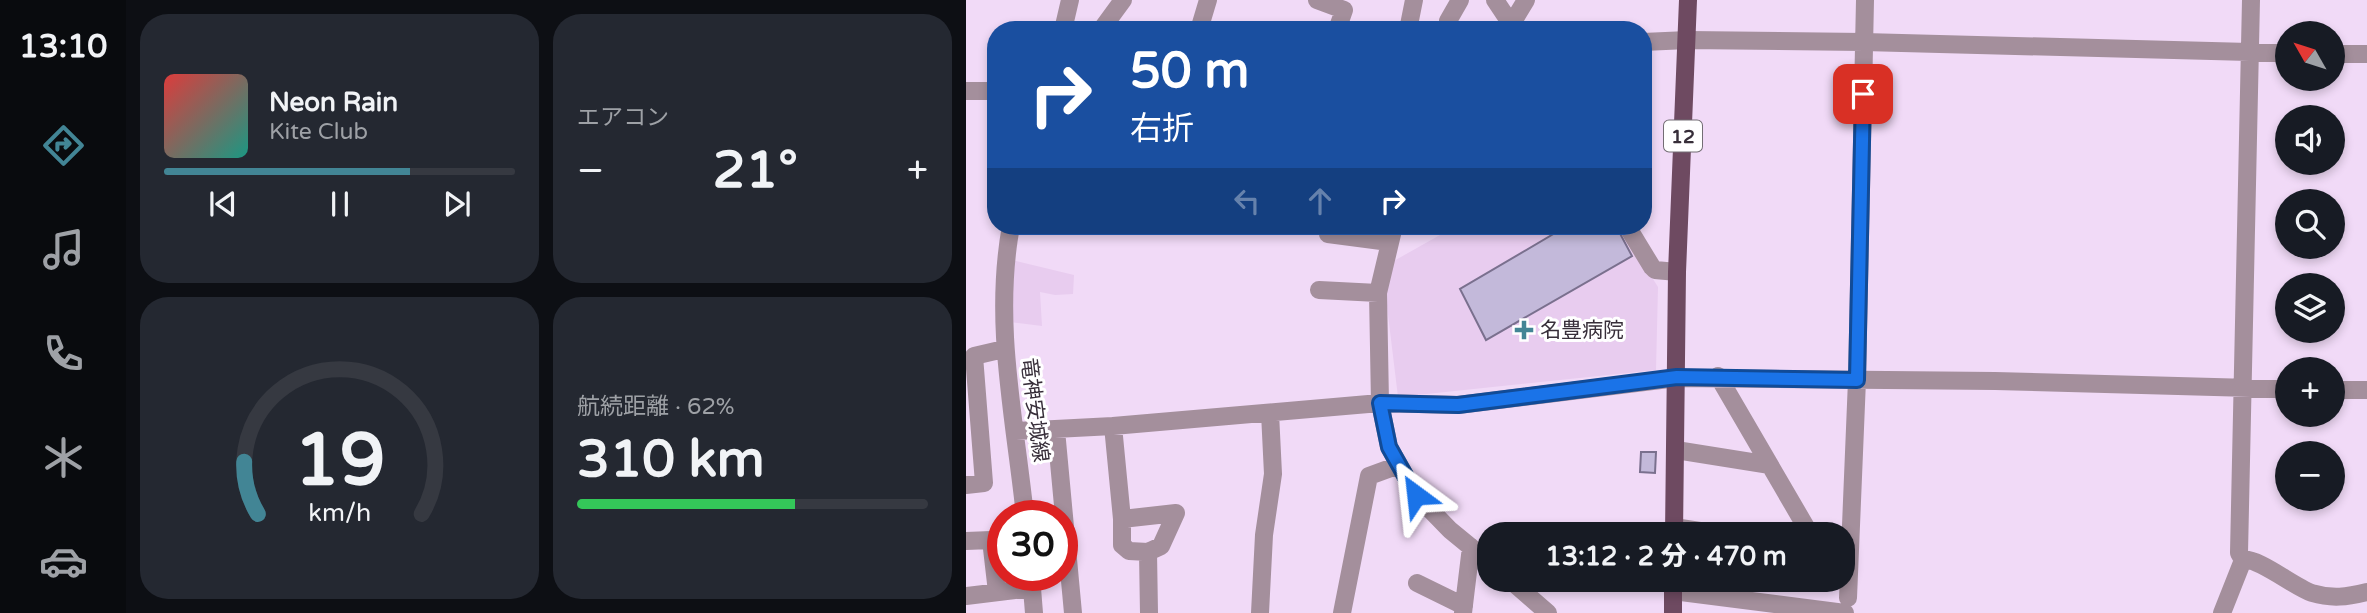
<!DOCTYPE html>
<html lang="ja">
<meta charset="utf-8">
<style>
:root{--surface:#171b24;--page:#242831;--text:#f1f3f6;--muted:#9ea1a6;--line:#363941;--accent:#428595}
body{margin:0;font-family:"Varela Round","Noto Sans JP",sans-serif;background:var(--page);color:var(--text);height:100vh;display:flex;flex-direction:column;font-size:26px;white-space:nowrap}
*{box-sizing:border-box;margin:0}
p{font-size:23px;color:var(--muted)}
.icon{flex:none;width:38px;height:38px;fill:none;stroke:currentColor;stroke-width:2;stroke-linecap:round;stroke-linejoin:round}
.map{position:relative;flex:1;overflow:hidden}
.details{display:flex;flex-direction:column;gap:14px;padding:14px;background:#0d0f14;width:840px}
.details>*{flex:none}
.hud{position:absolute;left:21px;top:21px;width:665px;height:214px;border-radius:28px;box-shadow:0 4px 10px #0003;background:#1a4fa0;color:#fff;overflow:hidden}
.needle{width:46px;rotate:309deg}
.buttons{position:absolute;left:1309px;top:21px;display:grid;gap:14px}
.buttons a{display:grid;place-items:center;width:70px;height:70px;border-radius:50%;background:var(--surface);box-shadow:0 4px 10px #0003;font-size:35px}
.speed{position:absolute;left:21px;top:500px;display:flex;gap:14px;font-size:35px;font-weight:700;text-align:center}
.speed>*{display:grid;place-content:center;width:91px;height:91px;border-radius:50%;background:var(--surface);box-shadow:0 4px 10px #0003;line-height:1}
.speed .limit{border:10px solid #d22;background:#fff;color:#111}
.pin{position:absolute;display:grid;place-items:center;width:60px;height:60px;color:#fff;margin:-30px;border-radius:14px;box-shadow:0 4px 10px #0006}
.me{position:absolute;width:77px;margin:-38px;rotate:330deg;stroke-linejoin:round;filter:drop-shadow(0 0 5px #0008)}
.turn{display:flex;align-items:center;gap:24px;height:147px;padding:0 28px;font-size:32px}
.turn .icon{width:91px;height:91px;stroke-width:2.5}
.turn b{display:block;font-size:49px;line-height:60px}
.lanes{display:flex;align-items:center;height:66px;padding:0 28px;background:#0003;justify-content:center;gap:35px;direction:ltr}
.lanes .off{opacity:.35}
.big{font-size:52px;font-weight:800;line-height:1.1}
.details .card{flex:1;display:flex;flex-direction:column;justify-content:center;gap:10px;min-width:0;padding:0 24px;border-radius:28px;background:var(--page)}
.details .dial{align-items:center;gap:0}
.dial svg{height:182px;overflow:visible;fill:none;stroke:var(--line);stroke-width:7;stroke-linecap:round;text-anchor:middle}
.dial text{fill:var(--text);stroke:none}
.song{display:flex;align-items:center;gap:21px}
.cover{width:84px;height:84px;border-radius:10px;background:linear-gradient(135deg,hsl(0 70% 55%),hsl(170 70% 35%))}
.played{height:7px;border-radius:4px;background:linear-gradient(90deg,var(--accent) 70%,var(--line) 70%)}
.keys{display:flex;justify-content:space-around;direction:ltr}
.heat{display:flex;justify-content:space-between;align-items:center;font-size:38px;direction:ltr}
.charge{height:10px;border-radius:5px;background:linear-gradient(90deg,#34c759 62%,var(--line) 0)}
.details .tiles{flex:1;display:grid;gap:14px;grid-template-columns:repeat(2,1fr)}
.trip{position:absolute;left:511px;top:522px;width:378px;height:70px;border-radius:28px;background:var(--surface);box-shadow:0 4px 10px #0003;font-weight:800;line-height:70px;text-align:center}
main{display:flex;flex:1;min-height:0}
.tabs{display:flex;flex-direction:column;width:126px;justify-content:space-around;align-items:center;background:#090b0e;color:var(--muted)}
.tabs .icon{width:49px;height:49px}
.tabs .active{color:var(--accent)}
.tabs b{font-size:32px;color:var(--text)}
.map>svg:first-child{display:block}
.built{fill:#e8ccef}
.building{fill:#c3b9da;stroke:#7a708e;stroke-width:2}
.lines{fill:none;stroke-linecap:round;stroke-linejoin:round}
.minor{stroke:#a48f9c;stroke-width:18}
.major{stroke:#6e4a61;stroke-width:18}
.route-casing{stroke:#114b97;stroke-width:18}
.route{stroke:#1a73e8;stroke-width:12}
.poi-dot{fill:#428595;stroke:#fff;stroke-width:2.5}
.labels{text-anchor:middle;stroke-width:6;stroke-linejoin:round;paint-order:stroke}
.shield{fill:#fff;stroke:#736d74;stroke-width:2}
.shield-label{font-size:19px;font-weight:bold;fill:#372e39}
.poi-label{font-size:21px;fill:#372e39;stroke:#fff;text-anchor:start}
.street-label{font-size:21px;fill:#372e39;stroke:#fff}
</style>
<main>
<nav class="tabs">
<b>13:10</b>
<svg class="icon active" aria-label="directions" viewBox="0 0 24 24"><path d="M12 3l9 9-9 9-9-9zM9 14v-3h6M13 9l2 2-2 2"/></svg>
<svg class="icon" aria-label="music" viewBox="0 0 24 24"><path d="M9 18V5l10-2v13"/><circle cx="6" cy="18" r="3"/><circle cx="16" cy="16" r="3"/></svg>
<svg class="icon" aria-label="phone" viewBox="0 0 24 24"><path d="M5 4h4l2 5-3 2q2 4 5 5l2-3 5 2v4C11 20 4 13 5 4z"/></svg>
<svg class="icon" aria-label="climate" viewBox="0 0 24 24"><path d="M12 3v18M4 7l16 10M4 17L20 7"/></svg>
<svg class="icon" aria-label="car" viewBox="0 0 24 24"><path d="M5 17H2v-5l4-1 3-4h7l3 4 3 1v5h-3M9 17h6M6 11h13"/><circle cx="7" cy="17" r="2"/><circle cx="17" cy="17" r="2"/></svg>
</nav>
<section class="details">
<div class="tiles">
<div class="card">
<div class="song"><i class="cover"></i><div><b>Neon Rain</b><p>Kite Club</p></div></div>
<div class="played"></div>
<div class="keys"><svg class="icon" aria-label="previous" viewBox="0 0 24 24"><path d="M18 5L8 12l10 7zM5 5v14"/></svg><svg class="icon" aria-label="pause" viewBox="0 0 24 24"><path d="M8 5v14M16 5v14"/></svg><svg class="icon" aria-label="next" viewBox="0 0 24 24"><path d="M6 5l10 7-10 7zM19 5v14"/></svg></div>
</div>
<div class="card"><p>エアコン</p>
<div class="heat"><a>−</a><b class="big">21°</b><a>+</a></div>
</div>
<div class="card dial"><svg viewBox="0 0 100 80">
<path d="M14 69A42 42 0 1 1 86 69"/>
<path d="M14 69A42 42 0 0 1 8 46" stroke="#428595"/>
<text x="50" y="56" font-size="32" font-weight="700">19</text>
<text x="50" y="72" font-size="11">km/h</text>
</svg></div>
<div class="card"><p>航続距離 · 62%</p><b class="big">310 km</b><div class="charge"></div></div>
</div>
</section>
<div class="map">
<svg width="1401" height="613" viewBox="0 0 1401 613">
<rect width="100%" height="100%" fill="#f1daf7"/>
<path class="built" d="M490,226h164l38,61 -2,83 -258,27 -13,-107 7,-28z
M46,260l62,15 -1,19 -18,1 -15,-3 2,34 -33,-4z"/>
<path class="building" d="M601,226h49l16,30 -146,84 -26,-51z
M675,452h15l-1,21 -15,-1z"/>
<g class="lines">
<path class="minor" d="M351,0l27,10 -7,20
M529,0l20,30
M482,21l12,-21
M97,30l7,-30
M135,30l22,-30
M233,30l9,-30
M442,30l6,-30
M542,30l18,-30
M677,42l45,-2 176,2 423,11
M1367,54h34
M0,91h30
M45,226c-18,97 4,193 14,290
M428,226l-16,67 2,110 9,44 27,48 34,35 39,32
M661,226l25,41 3,3 22,2
M362,234l61,8
M353,290l59,3
M752,376l92,158
M1367,390h34
M147,426l9,93v26l7,6 19,1 1,61
M90,430l17,183
M50,431l97,-5 267,-23 78,2 219,-27 318,3 292,8
M710,450l94,15
M0,485l18,-2 -10,-127 30,-7
M156,519l54,-6 -15,33 -13,6
M708,527l45,7
M0,541l25,-1 6,52
M1277,560c15,-3 51,27 69,33 20,6 35,4 55,-1
M65,576l3,37
M543,579l39,34
M451,583l47,23
M707,591l172,22
M0,596l66,-8
M882,598l9,-218 8,-380
M294,613l4,-78 9,-61 -3,-61
M376,613l27,-137 30,-11
M497,613l8,-66
M1256,613l21,-53 -4,-7 12,-553"/>
<path class="major" d="M708,534l3,-262 11,-272
M707,613v-34"/>
</g>
<g class="lines">
<defs>
<path id="route" d="M450,495l-27,-48 -9,-44 78,2 219,-28 180,3 6,-286"/>
</defs>
<use href="#route" class="route-casing"/>
<use href="#route" class="route"/>
</g>
<path class="poi-dot" d="M554.5 319.5h7v7h7v7h-7v7h-7v-7h-7v-7h7z"/>
<g class="labels">
<rect class="shield" x="698" y="120.5" width="38" height="31" rx="5"/>
<g class="shield-label">
<text x="717" y="143">12</text>
</g>
<g class="poi-label">
<text x="574" y="337">名豊病院</text>
</g>
<g class="street-label">
<text transform="translate(69 410) rotate(83)" y="7">竜神安城線</text>
</g>
</g>
</svg>
<div class="buttons">
<a><svg class="needle" viewBox="-14 -14 28 28"><path d="M0-13l5 13h-10z" fill="#e53935"/><path d="M0 13l5-13h-10z" fill="#9ea1a6"/></svg></a>
<a><svg class="icon" aria-label="sound" viewBox="0 0 24 24"><path d="M4 9h4l5-4v14l-5-4H4zM17 9q2 3 0 6"/></svg></a>
<a><svg class="icon" aria-label="search" viewBox="0 0 24 24"><circle cx="10" cy="10" r="6"/><path d="M15 15l6 6"/></svg></a>
<a><svg class="icon" aria-label="layers" viewBox="0 0 24 24"><path d="M12 4l9 5-9 5-9-5zM3 14l9 5 9-5"/></svg></a>
<a>+</a>
<a>−</a>
</div>
<div class="speed"><div class="limit">30</div></div>
<div class="pin" style="left:897px;top:94px;background:#d93025"><svg class="icon" aria-label="arrive" viewBox="0 0 24 24"><path d="M6 21V4h12l-3 4 3 4H6"/></svg></div>
<svg class="me" style="left:450px;top:495px" viewBox="-20 -20 40 40"><path d="M0-17L14 15 0 8-14 15z" fill="#1a73e8" stroke="#fff" stroke-width="4"/></svg>
<div class="trip">13:12 · 2 分 · 470 m</div>
<div class="hud">
<div class="turn"><svg class="icon" aria-label="right" viewBox="0 0 24 24"><path d="M7 20v-9h11M14 6l5 5-5 5"/></svg><div><b>50 m</b>右折</div></div>
<div class="lanes"><svg class="icon off" aria-label="left" viewBox="0 0 24 24"><path d="M17 20v-9H6M10 6l-5 5 5 5"/></svg><svg class="icon off" aria-label="ahead" viewBox="0 0 24 24"><path d="M12 20V5M6 11l6-6 6 6"/></svg><svg class="icon" aria-label="right" viewBox="0 0 24 24"><path d="M7 20v-9h11M14 6l5 5-5 5"/></svg></div>
</div>
</div>
</main>
